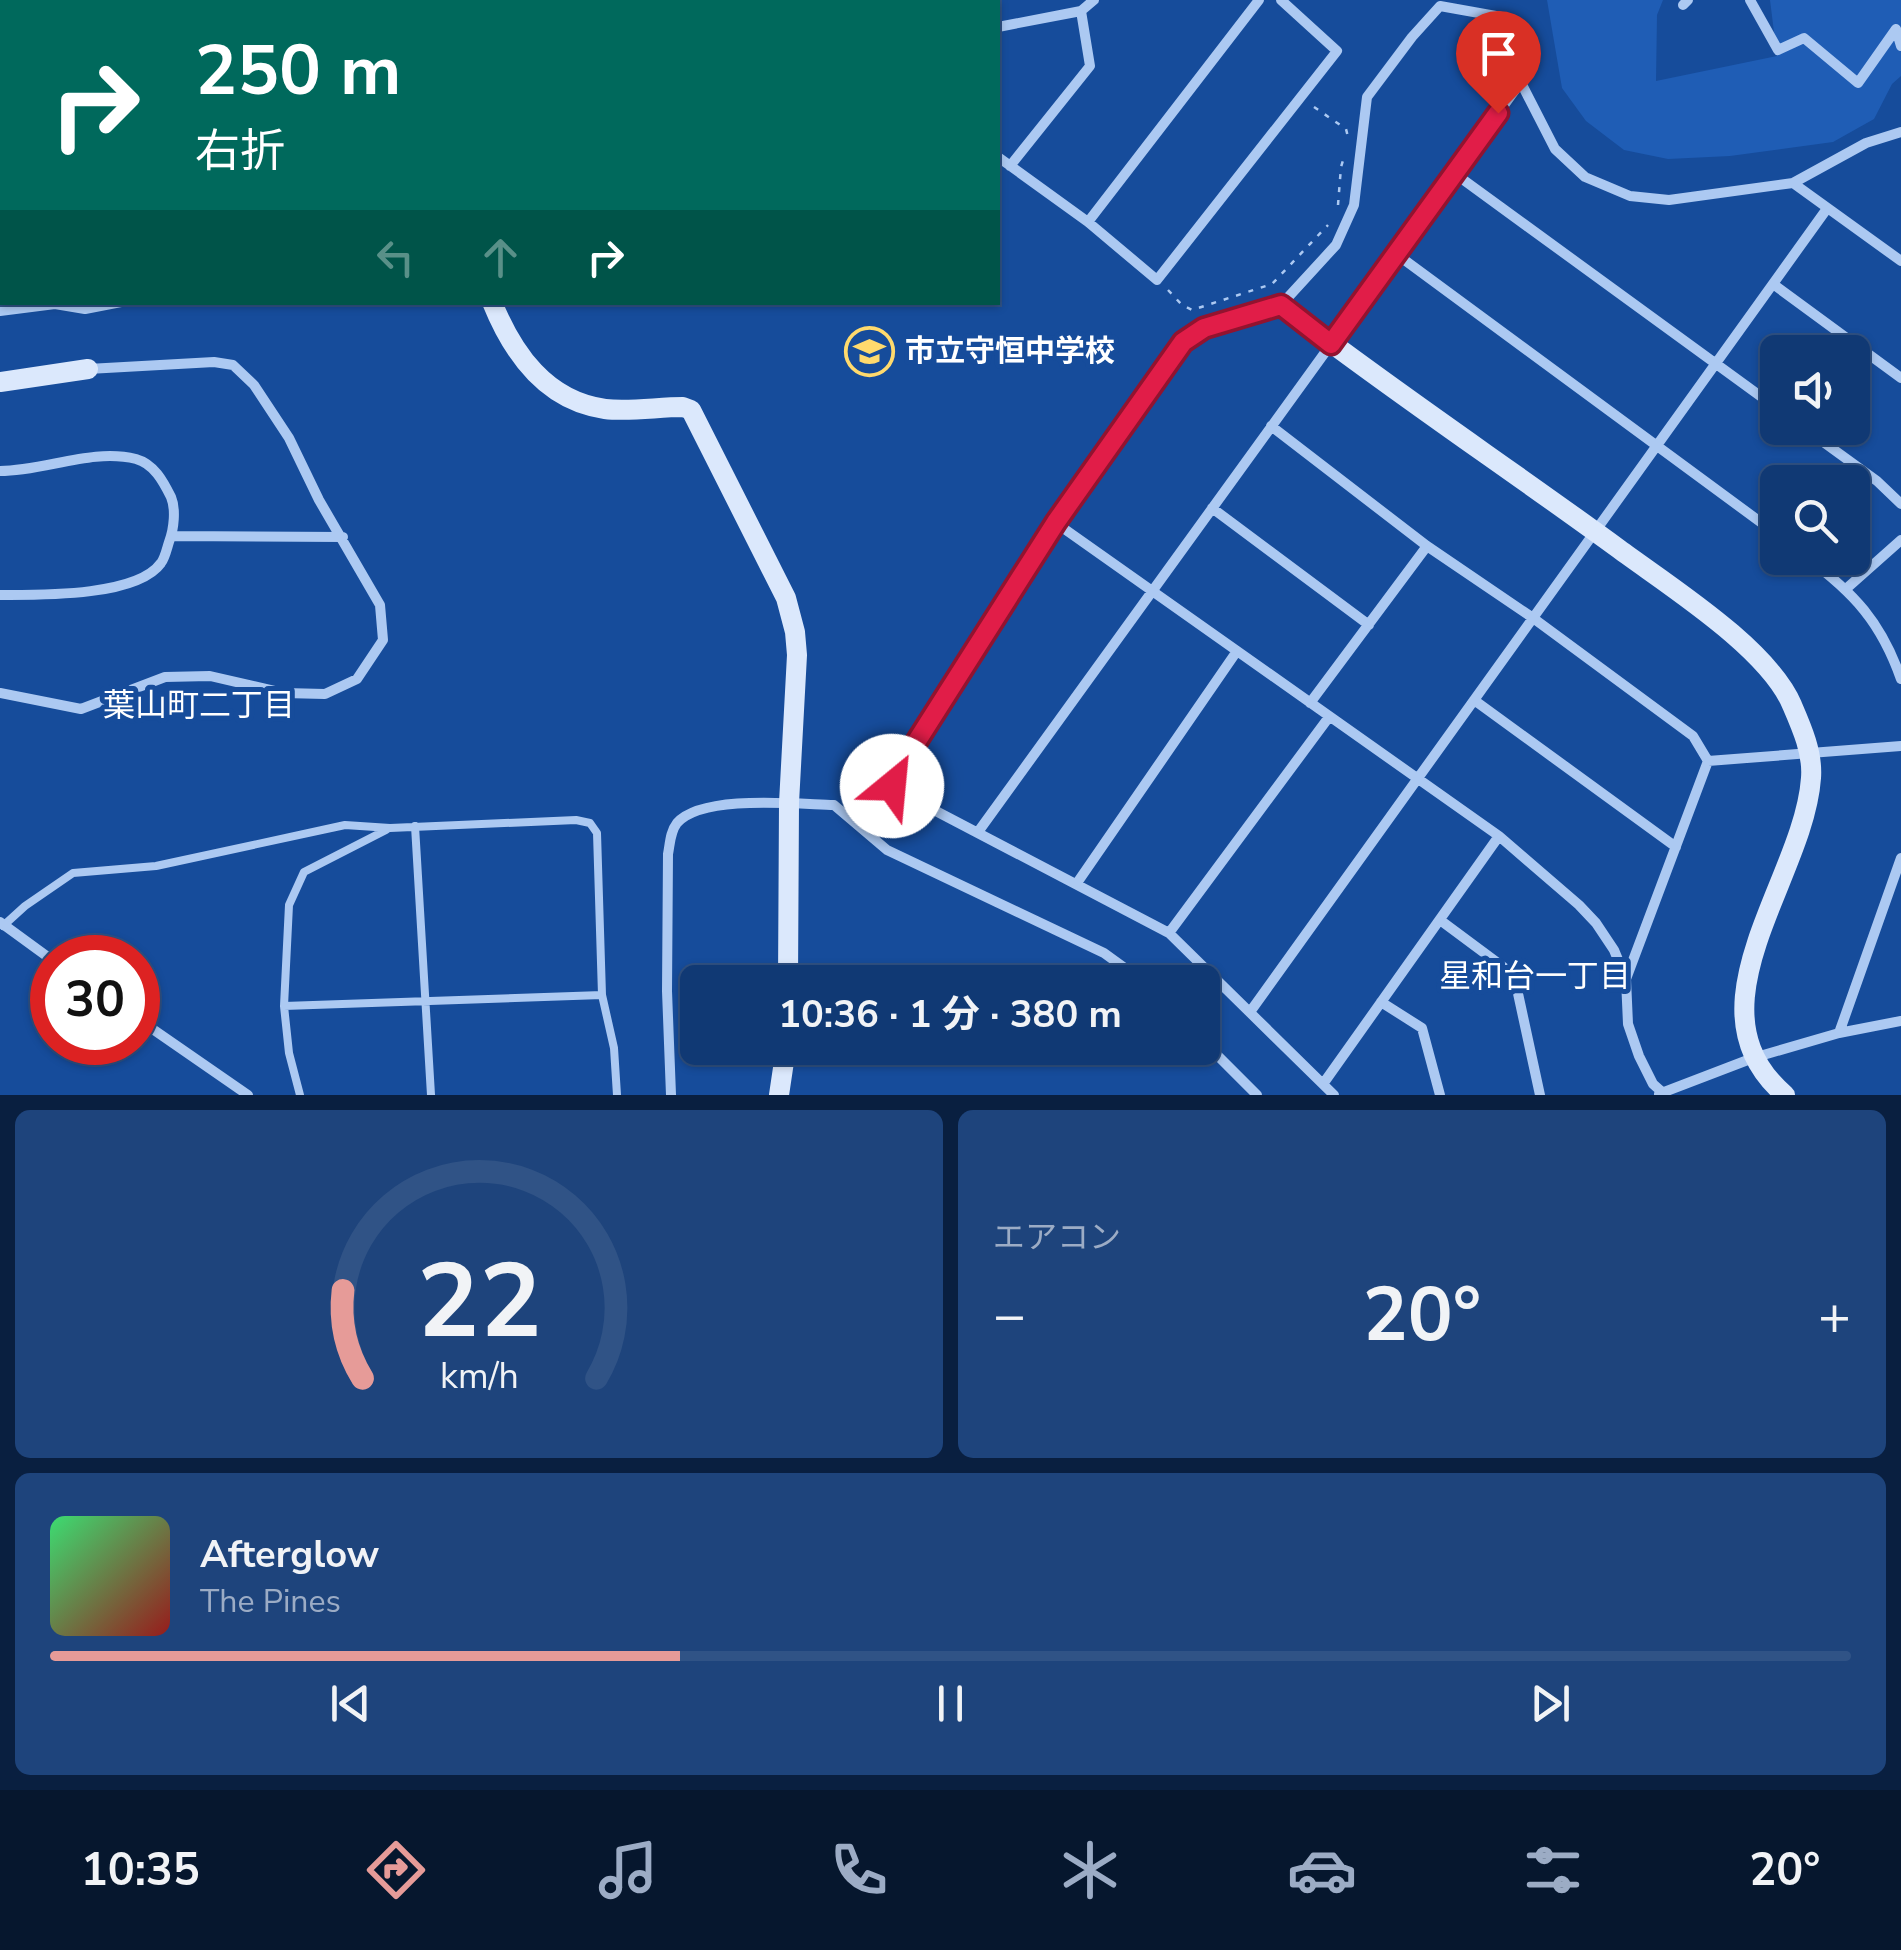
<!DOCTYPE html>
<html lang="ja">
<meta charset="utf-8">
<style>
:root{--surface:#103974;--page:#1e447c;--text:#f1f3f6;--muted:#9cacc5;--line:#305386;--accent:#e69b98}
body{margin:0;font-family:"Nunito Sans","Noto Sans JP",sans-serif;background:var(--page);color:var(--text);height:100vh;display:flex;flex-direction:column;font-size:38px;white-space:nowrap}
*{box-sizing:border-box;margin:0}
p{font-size:32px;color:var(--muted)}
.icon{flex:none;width:55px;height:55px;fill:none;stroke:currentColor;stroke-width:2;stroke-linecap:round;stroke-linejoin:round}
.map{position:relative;height:1095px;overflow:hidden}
.panel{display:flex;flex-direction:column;gap:15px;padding:15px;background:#091f40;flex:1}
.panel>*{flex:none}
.top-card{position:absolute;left:0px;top:0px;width:1000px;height:305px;box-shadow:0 2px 8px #0004,0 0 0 2px var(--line);background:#00695c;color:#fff;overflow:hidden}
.fabs{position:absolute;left:1760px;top:335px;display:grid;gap:20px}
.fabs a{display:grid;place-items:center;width:110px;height:110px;border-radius:15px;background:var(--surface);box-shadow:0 2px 8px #0004,0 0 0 2px var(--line);font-size:50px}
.speed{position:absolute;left:30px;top:935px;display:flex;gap:20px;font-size:50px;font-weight:700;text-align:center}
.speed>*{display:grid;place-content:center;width:130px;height:130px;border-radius:50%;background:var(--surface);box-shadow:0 2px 8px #0004,0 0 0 2px var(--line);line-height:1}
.speed .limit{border:15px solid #d22;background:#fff;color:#111}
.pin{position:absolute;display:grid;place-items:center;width:85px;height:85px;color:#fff;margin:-102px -42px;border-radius:50% 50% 50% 0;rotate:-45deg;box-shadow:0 0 10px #0007}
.pin .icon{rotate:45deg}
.me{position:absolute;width:110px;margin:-55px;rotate:28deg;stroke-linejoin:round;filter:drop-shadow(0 0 8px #0008)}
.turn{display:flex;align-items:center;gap:35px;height:210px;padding:0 30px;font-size:45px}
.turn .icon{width:130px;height:130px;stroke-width:2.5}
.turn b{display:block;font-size:70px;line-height:85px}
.lanes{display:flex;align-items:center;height:95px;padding:0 30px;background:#0003;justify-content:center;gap:50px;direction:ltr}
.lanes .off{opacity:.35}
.big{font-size:75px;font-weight:700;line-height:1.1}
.panel .tile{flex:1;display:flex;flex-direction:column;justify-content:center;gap:15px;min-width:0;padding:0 35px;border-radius:15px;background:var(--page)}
.panel .dial{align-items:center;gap:0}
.dial svg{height:260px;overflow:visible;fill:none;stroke:var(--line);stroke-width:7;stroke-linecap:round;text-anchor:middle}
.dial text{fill:var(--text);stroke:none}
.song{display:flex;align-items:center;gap:30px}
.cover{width:120px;height:120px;border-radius:15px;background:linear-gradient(135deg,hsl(140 70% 55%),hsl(0 70% 35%))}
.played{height:10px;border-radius:5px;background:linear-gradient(90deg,var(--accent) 35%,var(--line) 35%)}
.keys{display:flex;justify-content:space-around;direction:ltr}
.heat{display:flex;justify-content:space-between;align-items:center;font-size:55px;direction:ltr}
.panel .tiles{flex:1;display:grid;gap:15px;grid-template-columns:1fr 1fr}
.tile:last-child{grid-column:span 2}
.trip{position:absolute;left:680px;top:965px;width:540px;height:100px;border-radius:15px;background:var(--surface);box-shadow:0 2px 8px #0004,0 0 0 2px var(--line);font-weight:700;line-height:100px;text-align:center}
.tabs{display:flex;height:160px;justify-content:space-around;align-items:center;background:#06172e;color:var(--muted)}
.tabs .icon{width:70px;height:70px}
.tabs .active{color:var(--accent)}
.tabs b{font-size:45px;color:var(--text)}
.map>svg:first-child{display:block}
.green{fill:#1f5db5}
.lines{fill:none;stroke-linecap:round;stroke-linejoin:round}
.path{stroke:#acc9f2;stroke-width:2.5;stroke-dasharray:5 8;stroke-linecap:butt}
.lane{stroke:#acc9f2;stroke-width:8}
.street{stroke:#acc9f2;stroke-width:10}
.secondary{stroke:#dbe8fc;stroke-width:20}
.route-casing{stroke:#92132f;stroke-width:25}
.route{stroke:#e11d48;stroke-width:18}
.labels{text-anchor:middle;stroke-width:10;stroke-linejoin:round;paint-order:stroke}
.poi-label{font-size:30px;font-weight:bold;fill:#fff;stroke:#164c9b;text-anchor:start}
.neighbourhood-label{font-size:32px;fill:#fff;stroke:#164c9b}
</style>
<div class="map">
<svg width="1901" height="1095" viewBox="0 0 1901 1095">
<rect width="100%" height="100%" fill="#164c9b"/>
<path class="green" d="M1547,0h116l-6,15 -1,66 121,-25 -7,-56h131v76l-9,8 -18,35 -41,23 -103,14 -62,3 -44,-9 -38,-29 -24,-33z"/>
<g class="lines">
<path class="path" d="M1314,107l32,22 2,8
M1338,205l3,-38 4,-13
M1168,290l14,15 10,5 80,-26 56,-59"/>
<path class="lane" d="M415,826l16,269
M3,926l22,-20 48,-33 83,-7 189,-41 45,3 186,-8 14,3 7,10 5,162 12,53 3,47
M284,1006l318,-11
M300,1095l-11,-42 -5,-47 5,-101 15,-33 82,-42"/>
<path class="street" d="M84,0l1,2
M183,0l1,2
M278,0l1,2
M380,0l1,2
M491,0l1,2
M586,0l1,2
M687,0v2
M781,0l1,2
M934,0l1,2
M1750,0l28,50 26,-12 54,45 38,-54 5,17
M1683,5l5,-5
M998,27l83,-16 13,-11
M0,50l2,8
M998,157l90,65 69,58 180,-229 -56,-51
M1010,166l80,-100 -9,-55
M1454,173l324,236
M1793,183l108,78
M1088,222l171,-222
M1395,253l383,282
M1773,284l128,94
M0,311l55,-7 30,5 36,-7
M1271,426l156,120 106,72 160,118 15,25
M1804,428l73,53 24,23
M0,471c45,0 92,-23 136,-12 18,5 27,22 35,38 5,12 3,32 -2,45 -2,6 -4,16 -8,21 -24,34 -123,32 -161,32
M1212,508l157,117
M1056,523l443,313 80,69 17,18 18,27 12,29 2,45 11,32 14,28 9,8
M171,536l172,1
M1807,558c47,35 74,64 94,121
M1847,588l54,-48
M0,693l81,16 84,-32 45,-1 74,17 41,1 32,-15 26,-39 -3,-35 -61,-105 -30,-62 -35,-53 -21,-20 -19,-3 -126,7
M1474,700l202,147
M1310,703l117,-157
M1708,761l193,-15
M978,832l542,-749
M1077,883l160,-232
M1440,920l74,55 26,120
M0,922l52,38
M1169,933l160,-216
M1626,979l82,-218
M1381,1002l41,26 18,67
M1250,1012l576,-802
M138,1019l110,76
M1839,1033l62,-175
M1202,1040l55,55
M1323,1084l176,-248
M1659,1094l94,-36 86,-25 62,-12
M671,1095l-4,-104 1,-137c2,-10 2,-22 9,-31 25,-29 120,-19 157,-18l53,45 217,103 40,29
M1334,1095l-165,-162 -258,-135 -18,-13 3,-11 160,-251 127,-181 21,-14 77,-23 55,-60 18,-40 13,-108 45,-60 28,-31 67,12 7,51 41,80 30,28 45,19 39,4 124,-17 73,-40 35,-11"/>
<path class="secondary" d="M492,302c21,52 54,99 113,107 25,3 53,-2 78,-2l8,3 95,188 9,34 2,23 -8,148 -1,179
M1281,305c110,85 226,162 338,244 50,37 149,99 173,156 10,23 21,48 19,73 -7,102 -128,230 -26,317
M0,382l88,-13
M779,1095l7,-47"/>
</g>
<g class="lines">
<defs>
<path id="route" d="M892,786l4,-12 160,-252 127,-180 21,-14 77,-23 50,39 167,-231"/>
</defs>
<use href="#route" class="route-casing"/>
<use href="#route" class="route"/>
</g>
<defs>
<symbol id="school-ring" viewBox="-11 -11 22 22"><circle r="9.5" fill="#164c9b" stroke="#ffda6d" stroke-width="1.5"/><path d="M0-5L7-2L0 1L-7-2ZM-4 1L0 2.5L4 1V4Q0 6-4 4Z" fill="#ffda6d"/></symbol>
</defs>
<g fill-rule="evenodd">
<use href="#school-ring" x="842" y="324" width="55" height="55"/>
</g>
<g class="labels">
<g class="poi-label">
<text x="905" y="361">市立守恒中学校</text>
</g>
<g class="neighbourhood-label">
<text x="199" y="716">葉山町二丁目</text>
<text x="1535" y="987">星和台一丁目</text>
</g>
</g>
</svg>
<div class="fabs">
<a><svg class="icon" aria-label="sound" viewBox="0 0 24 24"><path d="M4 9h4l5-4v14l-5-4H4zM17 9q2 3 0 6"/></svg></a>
<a><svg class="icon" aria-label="search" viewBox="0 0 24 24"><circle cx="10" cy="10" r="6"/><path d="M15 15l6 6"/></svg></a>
</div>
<div class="speed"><div class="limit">30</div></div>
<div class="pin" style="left:1498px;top:113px;background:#d93025"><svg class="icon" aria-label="arrive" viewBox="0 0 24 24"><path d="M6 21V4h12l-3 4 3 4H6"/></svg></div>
<svg class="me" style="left:892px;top:786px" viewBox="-20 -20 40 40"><circle r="19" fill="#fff"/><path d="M0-13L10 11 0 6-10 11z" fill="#e11d48"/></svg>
<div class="trip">10:36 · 1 分 · 380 m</div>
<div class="top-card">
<div class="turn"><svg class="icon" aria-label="right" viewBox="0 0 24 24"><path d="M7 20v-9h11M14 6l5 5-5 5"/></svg><div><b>250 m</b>右折</div></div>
<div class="lanes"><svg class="icon off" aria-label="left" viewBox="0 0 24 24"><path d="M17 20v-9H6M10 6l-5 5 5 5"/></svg><svg class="icon off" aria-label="ahead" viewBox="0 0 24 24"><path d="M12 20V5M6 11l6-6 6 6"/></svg><svg class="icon" aria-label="right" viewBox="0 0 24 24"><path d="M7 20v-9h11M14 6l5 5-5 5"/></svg></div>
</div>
</div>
<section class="panel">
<div class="tiles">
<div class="tile dial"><svg viewBox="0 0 100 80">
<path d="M14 69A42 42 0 1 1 86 69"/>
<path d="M14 69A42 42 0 0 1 8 42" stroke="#e69b98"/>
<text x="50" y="56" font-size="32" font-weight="700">22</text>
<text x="50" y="72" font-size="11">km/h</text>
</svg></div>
<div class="tile"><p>エアコン</p>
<div class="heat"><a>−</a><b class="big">20°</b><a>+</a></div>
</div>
<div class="tile">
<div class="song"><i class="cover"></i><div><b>Afterglow</b><p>The Pines</p></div></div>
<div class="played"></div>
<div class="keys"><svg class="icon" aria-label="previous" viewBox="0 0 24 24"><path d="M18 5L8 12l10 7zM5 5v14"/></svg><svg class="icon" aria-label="pause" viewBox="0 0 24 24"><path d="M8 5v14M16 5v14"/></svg><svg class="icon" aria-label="next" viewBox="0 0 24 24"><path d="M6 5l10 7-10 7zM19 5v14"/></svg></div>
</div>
</div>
</section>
<nav class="tabs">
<b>10:35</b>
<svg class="icon active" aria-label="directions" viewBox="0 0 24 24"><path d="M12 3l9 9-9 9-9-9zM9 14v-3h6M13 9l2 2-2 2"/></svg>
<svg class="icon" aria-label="music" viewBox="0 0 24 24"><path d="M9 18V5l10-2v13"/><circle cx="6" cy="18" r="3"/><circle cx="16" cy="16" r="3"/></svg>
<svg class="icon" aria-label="phone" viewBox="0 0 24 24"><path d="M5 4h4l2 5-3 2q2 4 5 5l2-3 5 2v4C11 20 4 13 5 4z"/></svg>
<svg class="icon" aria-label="climate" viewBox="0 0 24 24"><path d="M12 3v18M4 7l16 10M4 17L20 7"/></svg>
<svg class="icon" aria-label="car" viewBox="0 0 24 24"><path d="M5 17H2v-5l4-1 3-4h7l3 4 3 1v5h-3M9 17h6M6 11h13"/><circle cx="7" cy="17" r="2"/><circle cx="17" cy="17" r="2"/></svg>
<svg class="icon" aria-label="filters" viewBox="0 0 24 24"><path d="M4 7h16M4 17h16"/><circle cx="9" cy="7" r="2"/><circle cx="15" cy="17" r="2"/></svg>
<b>20°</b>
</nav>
